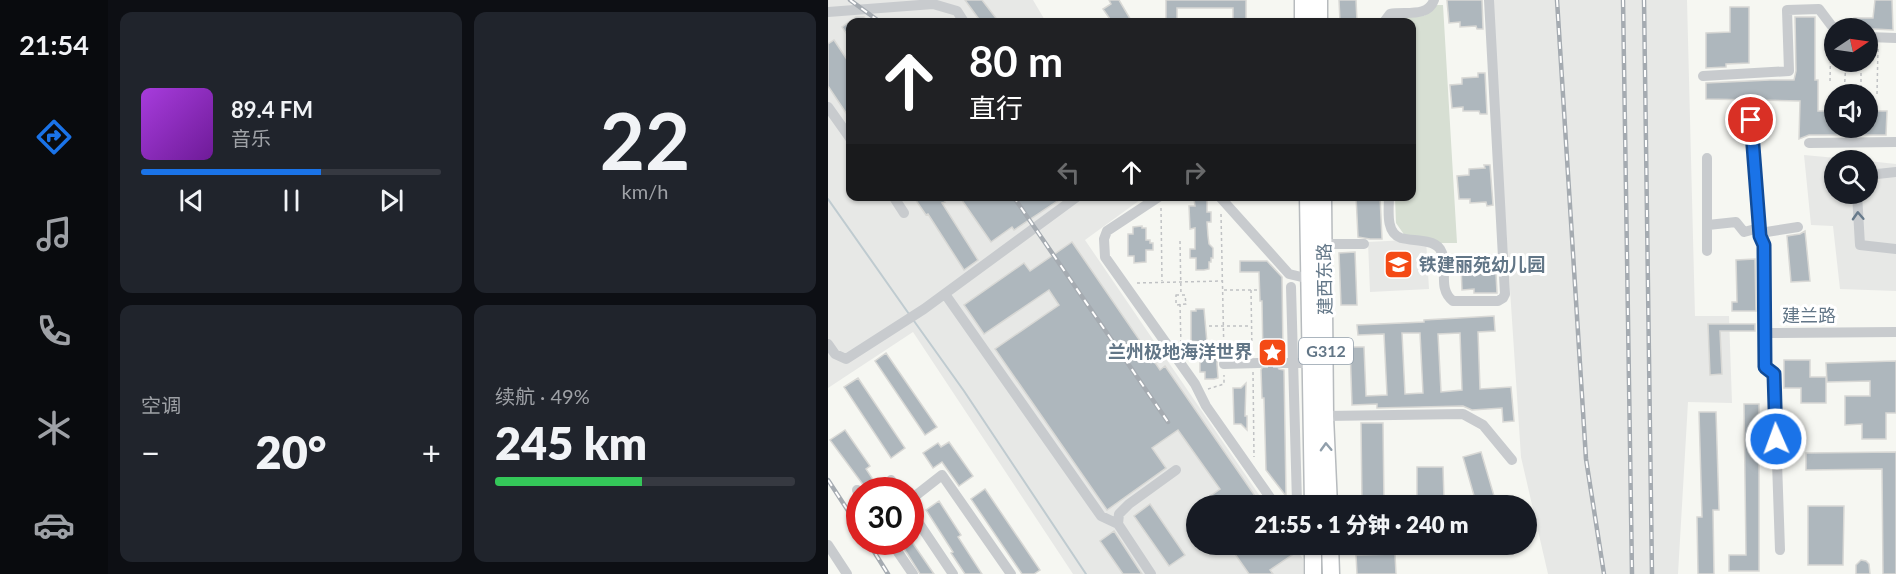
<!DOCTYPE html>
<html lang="zh">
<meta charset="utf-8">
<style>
:root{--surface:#171b24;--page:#20242c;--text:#f1f3f6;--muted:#9ea1a6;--line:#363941;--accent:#1a73e8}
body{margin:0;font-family:Lato,"Noto Sans SC",sans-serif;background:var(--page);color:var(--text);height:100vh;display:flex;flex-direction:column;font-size:22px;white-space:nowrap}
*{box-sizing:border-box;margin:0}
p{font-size:20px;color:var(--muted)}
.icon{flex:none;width:33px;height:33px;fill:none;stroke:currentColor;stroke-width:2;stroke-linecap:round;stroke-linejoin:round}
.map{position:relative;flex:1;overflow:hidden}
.side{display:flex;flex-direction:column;gap:12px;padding:12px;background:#0d0f14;width:720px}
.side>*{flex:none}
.banner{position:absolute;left:18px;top:18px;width:570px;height:183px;border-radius:12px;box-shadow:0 2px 4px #0004;background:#202124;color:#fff;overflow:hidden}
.needle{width:39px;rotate:77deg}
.tools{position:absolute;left:996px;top:18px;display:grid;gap:12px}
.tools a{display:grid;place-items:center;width:54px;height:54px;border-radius:50%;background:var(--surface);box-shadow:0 2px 4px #0004;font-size:30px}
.speed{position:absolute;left:18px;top:477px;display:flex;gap:12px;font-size:30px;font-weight:700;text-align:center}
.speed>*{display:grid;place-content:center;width:78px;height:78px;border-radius:50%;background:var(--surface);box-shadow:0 2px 4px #0004;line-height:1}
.speed .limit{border:9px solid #d22;background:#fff;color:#111}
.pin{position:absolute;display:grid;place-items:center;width:51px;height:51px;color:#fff;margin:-26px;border:3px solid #fff;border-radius:50%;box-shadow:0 2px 6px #0007}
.me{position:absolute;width:66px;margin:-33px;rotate:358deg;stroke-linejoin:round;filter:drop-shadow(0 0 4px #0008)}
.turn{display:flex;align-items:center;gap:21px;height:126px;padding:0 24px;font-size:27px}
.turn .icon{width:78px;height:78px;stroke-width:2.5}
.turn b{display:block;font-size:42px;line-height:51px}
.lanes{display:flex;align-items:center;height:57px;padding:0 24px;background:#0003;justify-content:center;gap:30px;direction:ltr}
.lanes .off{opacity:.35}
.big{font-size:45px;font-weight:800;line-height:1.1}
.side .card{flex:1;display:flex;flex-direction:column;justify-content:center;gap:9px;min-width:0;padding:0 21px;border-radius:12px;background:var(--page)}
.side .dial{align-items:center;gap:0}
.dial b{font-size:78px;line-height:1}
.song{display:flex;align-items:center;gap:18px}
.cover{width:72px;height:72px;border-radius:9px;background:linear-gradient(135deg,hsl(280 70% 55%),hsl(280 70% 35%))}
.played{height:6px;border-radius:3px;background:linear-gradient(90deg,var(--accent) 60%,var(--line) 60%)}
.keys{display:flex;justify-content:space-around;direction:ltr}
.heat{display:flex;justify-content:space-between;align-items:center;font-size:33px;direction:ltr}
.charge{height:9px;border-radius:4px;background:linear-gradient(90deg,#34c759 49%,var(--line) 0)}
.side .tiles{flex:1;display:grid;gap:12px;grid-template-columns:repeat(2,1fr)}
.trip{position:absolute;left:358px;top:495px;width:351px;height:60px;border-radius:30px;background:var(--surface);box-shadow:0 2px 4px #0004;font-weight:800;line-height:60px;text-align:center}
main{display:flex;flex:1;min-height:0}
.tabs{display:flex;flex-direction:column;width:108px;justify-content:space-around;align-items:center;background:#090b0e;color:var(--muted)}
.tabs .icon{width:42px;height:42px}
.tabs .on{color:var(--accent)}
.tabs b{font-size:27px;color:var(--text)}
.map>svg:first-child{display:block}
.built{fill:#e7e8e6}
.green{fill:#d7dfd3}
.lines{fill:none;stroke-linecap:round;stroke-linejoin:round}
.stream{stroke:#bfcbd0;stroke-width:2}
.building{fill:#aeb7bd;stroke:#d8d8d5;stroke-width:1.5;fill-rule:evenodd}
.minor-tunnel{stroke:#d1d7d7;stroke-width:10;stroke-dasharray:10 5;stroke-linecap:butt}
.highway-casing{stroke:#b7bbbe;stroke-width:19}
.path{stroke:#c0c2c4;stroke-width:1.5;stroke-dasharray:3 3;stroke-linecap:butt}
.minor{stroke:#c8cbce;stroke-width:10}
.highway{stroke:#fff;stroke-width:16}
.rail-casing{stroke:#a5abb1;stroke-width:4.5}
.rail{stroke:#fff;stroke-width:2;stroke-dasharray:7;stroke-linecap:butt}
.oneway{stroke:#677a8b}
.oneway2{stroke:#919fab}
.route-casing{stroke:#114b97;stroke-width:15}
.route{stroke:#1a73e8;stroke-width:10}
.labels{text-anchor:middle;stroke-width:6;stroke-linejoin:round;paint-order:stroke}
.shield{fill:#fff;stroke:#919fab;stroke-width:1.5}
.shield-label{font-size:16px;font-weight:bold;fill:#627687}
.poi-label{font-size:18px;font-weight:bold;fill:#627687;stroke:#fff;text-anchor:start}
.street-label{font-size:18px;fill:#627687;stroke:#fff}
</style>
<main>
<nav class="tabs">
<b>21:54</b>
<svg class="icon on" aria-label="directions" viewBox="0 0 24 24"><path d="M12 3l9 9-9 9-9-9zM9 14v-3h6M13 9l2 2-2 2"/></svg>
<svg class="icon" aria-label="music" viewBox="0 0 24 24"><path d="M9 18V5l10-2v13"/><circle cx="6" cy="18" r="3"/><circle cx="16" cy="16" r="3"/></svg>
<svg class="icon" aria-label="phone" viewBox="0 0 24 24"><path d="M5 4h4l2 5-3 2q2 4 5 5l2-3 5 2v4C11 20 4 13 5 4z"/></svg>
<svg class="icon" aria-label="climate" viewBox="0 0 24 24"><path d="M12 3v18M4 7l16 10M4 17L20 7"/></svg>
<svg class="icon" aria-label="car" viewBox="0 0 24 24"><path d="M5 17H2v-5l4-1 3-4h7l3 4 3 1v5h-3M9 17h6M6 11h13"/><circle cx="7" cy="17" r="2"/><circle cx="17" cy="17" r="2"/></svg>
</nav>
<section class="side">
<div class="tiles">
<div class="card">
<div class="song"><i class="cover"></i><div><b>89.4 FM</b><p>音乐</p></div></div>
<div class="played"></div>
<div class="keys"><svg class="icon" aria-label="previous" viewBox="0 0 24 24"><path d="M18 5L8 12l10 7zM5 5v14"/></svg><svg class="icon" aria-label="pause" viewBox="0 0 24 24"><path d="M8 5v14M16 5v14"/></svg><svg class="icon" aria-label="next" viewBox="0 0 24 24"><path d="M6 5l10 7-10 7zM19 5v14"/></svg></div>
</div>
<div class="card dial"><b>22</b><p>km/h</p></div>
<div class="card"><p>空调</p>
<div class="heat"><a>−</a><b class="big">20°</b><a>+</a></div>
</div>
<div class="card"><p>续航 · 49%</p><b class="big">245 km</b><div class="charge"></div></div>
</div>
</section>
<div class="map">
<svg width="1068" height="574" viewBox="0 0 1068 574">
<rect width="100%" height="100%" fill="#f6f7f2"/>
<path class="built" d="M0,0h205l13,22h-196v174l294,1 -59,43 181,265 -69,1v38l96,1 10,14v15h-230l-160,-242 -85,56z
M663,0h196l8,316h34l3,87 -44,-1 -10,172h-130l-27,-117z
M976,155l54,5h-24v34h34v-33l28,3v127l-56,-2 -7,-63 -22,-1z
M598,239l3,50 -59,3 -2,-50z"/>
<path class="green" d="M609,5h6l14,238h-47l-14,-20 -1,-26 17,-1v-174h-22l9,-5 25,-1z"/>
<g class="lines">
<path class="stream" d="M0,199l81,115
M86,321l50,70 122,183"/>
</g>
<path class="building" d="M137,0h17l17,22h-18z
M281,0h10l13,22h-20l-9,-13 8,-5z
M338,0h80v22h-13v-14h-56v14h-11z
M511,0h17l1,22h-17z
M619,0h35l1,29h-6l-1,-3 -16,1v-5l-11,1z
M1047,0h17l1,30 -39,-2v-10h19z
M902,7h19v56l-23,1v3l-20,1v-35l24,-1z
M28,17h8l4,5h-18v17l-8,-12z
M967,17h20v63h3v31h16v17h34v-17h19l-1,24h-77l-10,4 1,-38 -94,-2v-16l64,-3h24l2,-9z
M6,40l16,24v55l-22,-33v-42z
M650,73h7l2,41h-7l-1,-3h-16v-4l-11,1 -2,-23 12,-1v-6l16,-1z
M656,165h6l3,40 -6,1 -1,-4 -16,1v-4h-11l-2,-23 12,-1v-6l16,-1z
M85,196h28l4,6 -3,1 36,57 -14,10 -36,-56 -2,1z
M131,196h106l-51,34 -2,-3 -21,15z
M528,196h24l2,43h-12l-12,-2z
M366,199l13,1v12h4v10h-4l1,14 1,8 4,4v10h-2v4h-2v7l-5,1h-8v-12h-6v-9h5v-21l-5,1 -1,-23h6z
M314,226v2h4v12h4v3h3v7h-7v12l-12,1v-7h-6v-22h5v-7z
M977,231l5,50 -19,1 -4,-46 13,-2z
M244,242l88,128 5,-4 97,140h-66l24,-17 -42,-59 -26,18 14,20 -59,42 -112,-161 64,-44 -10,-15 -65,44 -20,-29 60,-42 6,8z
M527,252l2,53h-16l-2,-52z
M660,255h7l2,38h-23v-4l-12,1 -1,-23 12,-1v-6l15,-1z
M927,259l1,52h-24v-9h5l-1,-42z
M412,261h27l15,16 1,79 -6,3 -1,5 3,5 5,1 2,126 -20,-26 -2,-72h-2l-1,-28 4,-8 -2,-4 -1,-57h-2l-1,-29h-19z
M368,309h8l3,34 11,1 -1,20 1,14 -4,1h-9v-7h-5v-30l-9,-1v-30h5z
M666,316l1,15 -17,1 2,57 31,-2 3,34 -11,1 -1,-14 -30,2 -9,-4 -86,2v-4l-25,1 -2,-58h14l2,49 21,-1 -3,-61 -26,1 -1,-10 67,-3v-2zM574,333h18l3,60 -18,1zM632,333l2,57 -21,2 -3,-58z
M880,324h47v7h-35l2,43 -12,1z
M58,353l51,74 -12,8 -50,-74z
M956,360h26v17h16v26h-25v-15h-17z
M1068,361v52h-10v26h-24v-15l-17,1v-29h25v-15l-43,1 -1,-19z
M30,378l47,70 -14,10 -47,-71z
M418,383l-1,33h2v14l-6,-6h-7l-1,-36h8z
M916,404h15v167h-30v-16h17z
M871,412h17l3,98h-6l1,64h-16l-1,-57h5z
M533,423h22l1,83h-22z
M17,430l25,36 -4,3 14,21h-13l-37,-50z
M121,442l24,34 -14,10 -17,-24 -9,6 -10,-15 15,-10 3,4z
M653,452l16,54h-20l-14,-49z
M1068,452v122h-13l-1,-105 -76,1v-17z
M589,467h26l1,33 -27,1z
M157,489l55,81 -6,4h-12l-51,-75z
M111,501l22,34 -3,2 24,37h-17l-14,-21 2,-1 -27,-42z
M322,504l35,51 -16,11 -35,-50z
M980,506h36l-1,59h-35z
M286,531l28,43h-19l-23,-33z
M72,542h12l22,32h-14z
M400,544h61l6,9 -25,17 3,4h-24z
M567,554l1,20h-39l-1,-19z
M1033,560l5,1 3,3 1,10h-14v-9z"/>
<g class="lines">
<path class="minor-tunnel" d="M430,363h25"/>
<defs>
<path id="highway" d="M475,0v22
M491,0v22
M480,196l5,310
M495,196l2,220 4,90
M485,544v30
M502,544l1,30"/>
</defs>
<use href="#highway" class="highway-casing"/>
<path class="path" d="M1002,81l1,-46
M1016,94l2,-32
M1033,94v-32
M1049,94l1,-46
M333,208l1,73
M393,214l3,142
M352,241l1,54
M309,283l85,-2
M396,290h33
M423,290l1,62
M348,295h9l1,9 -10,1z
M352,304l1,42
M381,326h42
M425,372l1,85
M380,389l16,-5v-9"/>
<path class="minor" d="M0,12l105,-8 24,7 7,11
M556,22l6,-8c15,-3 38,4 44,-14
M1040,37l28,1
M875,76l86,-5 -2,-61 32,-1 12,16 5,3
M0,107l22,31
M923,120l9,116 4,9 1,122 9,7 6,176
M981,143l87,-1
M879,158v93
M1040,175l28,-3
M1029,194l3,51 36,4
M65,196l11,17
M332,196l-53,35 -3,8 1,18 90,127 11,22 70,100
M391,196l70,78 21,5
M561,196c0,13 -4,37 12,42 8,2 18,2 27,4 5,1 9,3 12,7 10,16 -4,39 13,52h45l5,-3 2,-4 -16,-294
M880,225l28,-3 8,10 15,-4
M932,233l38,-6
M496,244h40
M463,287l6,216
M117,294l156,222 17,8 33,50
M937,333l131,-1
M0,344l7,10 11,5 78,-50 154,-113
M455,363h28
M396,364l34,-1
M497,416l138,-2 20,11 29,35
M63,480l7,10
M29,490l3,3
M82,500l32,-25 69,99
M82,510l43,64
M290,524l1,-10 10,-10 47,-34
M63,542l22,32
M0,545l19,29"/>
<use href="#highway" class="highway"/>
<defs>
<path id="rail" d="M22,0l30,22
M729,0l29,459 18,115
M795,0l9,574
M816,0l8,574
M185,196l155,226
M0,480l32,49
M40,542l20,32"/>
</defs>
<use href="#rail" class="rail-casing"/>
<use href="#rail" class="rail"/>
</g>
<defs><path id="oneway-chevron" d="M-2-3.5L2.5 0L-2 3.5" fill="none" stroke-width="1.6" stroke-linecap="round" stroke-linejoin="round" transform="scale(1.5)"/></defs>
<use class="oneway" href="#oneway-chevron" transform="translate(1030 216) rotate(-93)"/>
<use class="oneway2" href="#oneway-chevron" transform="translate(498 447) rotate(-92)"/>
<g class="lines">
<defs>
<path id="route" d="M923,120l9,116 4,9 1,122 9,7 2,65"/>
</defs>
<use href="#route" class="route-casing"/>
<use href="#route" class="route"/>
</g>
<defs>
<symbol id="school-square" viewBox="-11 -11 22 22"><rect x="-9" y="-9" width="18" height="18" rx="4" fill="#f44a15" stroke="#fff"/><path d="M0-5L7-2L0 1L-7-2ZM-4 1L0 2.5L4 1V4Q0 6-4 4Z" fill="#fff"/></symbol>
<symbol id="sight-square" viewBox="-11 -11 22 22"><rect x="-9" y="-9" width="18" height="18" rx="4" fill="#f44a15" stroke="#fff"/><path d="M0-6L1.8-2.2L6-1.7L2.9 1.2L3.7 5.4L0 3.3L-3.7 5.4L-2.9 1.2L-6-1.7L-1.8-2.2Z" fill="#fff"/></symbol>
</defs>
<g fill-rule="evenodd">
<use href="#school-square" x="554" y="248" width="33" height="33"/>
<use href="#sight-square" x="428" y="336" width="33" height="33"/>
</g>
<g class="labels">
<rect class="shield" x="471" y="338" width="54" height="26" rx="4.5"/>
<g class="shield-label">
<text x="498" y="357">G312</text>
</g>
<g class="poi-label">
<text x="591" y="271">铁建丽苑幼儿园</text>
<text x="424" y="358" text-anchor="end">兰州极地海洋世界</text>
</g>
<g class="street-label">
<text transform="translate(497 279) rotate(-91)" y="6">建西东路</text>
<text x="981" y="322">建兰路</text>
</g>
</g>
</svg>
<div class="tools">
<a><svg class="needle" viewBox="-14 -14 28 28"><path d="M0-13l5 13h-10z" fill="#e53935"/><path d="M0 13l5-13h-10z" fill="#9ea1a6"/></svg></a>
<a><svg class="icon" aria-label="sound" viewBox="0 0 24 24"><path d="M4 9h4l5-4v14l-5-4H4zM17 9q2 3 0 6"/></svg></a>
<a><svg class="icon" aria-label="search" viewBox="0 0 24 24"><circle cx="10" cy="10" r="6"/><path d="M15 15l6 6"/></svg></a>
</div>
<div class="speed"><div class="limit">30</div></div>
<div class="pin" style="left:923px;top:120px;background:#d93025"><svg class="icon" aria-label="arrive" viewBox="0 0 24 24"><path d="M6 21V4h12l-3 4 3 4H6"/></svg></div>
<svg class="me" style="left:948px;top:439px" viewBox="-20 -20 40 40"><circle r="17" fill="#1a73e8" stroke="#fff" stroke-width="3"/><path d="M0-11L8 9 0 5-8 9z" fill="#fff"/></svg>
<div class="trip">21:55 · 1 分钟 · 240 m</div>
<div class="banner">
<div class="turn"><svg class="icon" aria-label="ahead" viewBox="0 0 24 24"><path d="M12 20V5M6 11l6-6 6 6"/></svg><div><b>80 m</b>直行</div></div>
<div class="lanes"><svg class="icon off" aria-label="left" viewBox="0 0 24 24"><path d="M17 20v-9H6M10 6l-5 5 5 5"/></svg><svg class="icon" aria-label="ahead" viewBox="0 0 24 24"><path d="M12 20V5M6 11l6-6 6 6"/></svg><svg class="icon off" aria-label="right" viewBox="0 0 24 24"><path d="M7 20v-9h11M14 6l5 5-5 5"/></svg></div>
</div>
</div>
</main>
